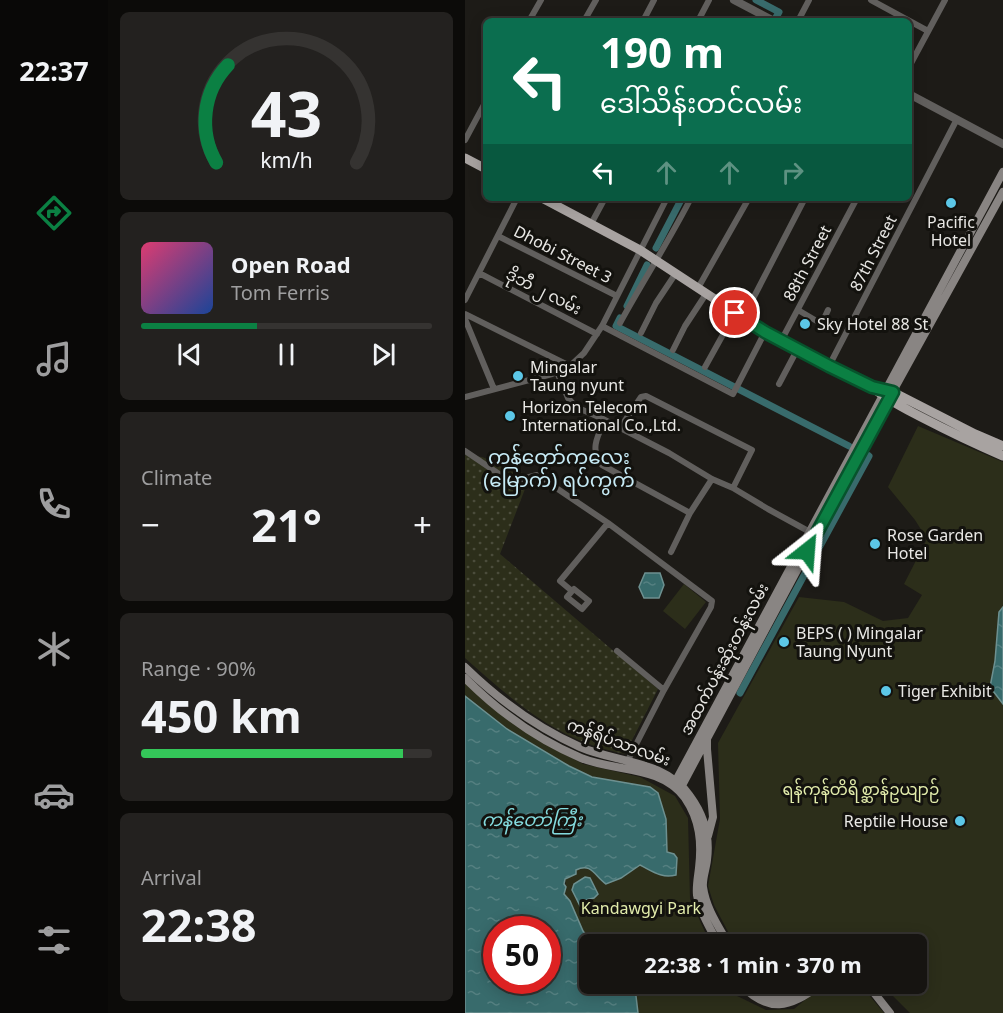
<!DOCTYPE html>
<meta charset="utf-8">
<style>
:root{--surface:#161411;--page:#23211f;--text:#f1f3f6;--muted:#9e9e9f;--line:#353331;--accent:#0b8043}
body{margin:0;font-family:"Noto Sans","Noto Sans Myanmar",sans-serif;background:var(--page);color:var(--text);height:100vh;display:flex;flex-direction:column;font-size:22px;white-space:nowrap}
*{box-sizing:border-box;margin:0}
p{font-size:20px;color:var(--muted)}
.icon{flex:none;width:33px;height:33px;fill:none;stroke:currentColor;stroke-width:2;stroke-linecap:round;stroke-linejoin:round}
.map{position:relative;flex:1;overflow:hidden}
.panel{display:flex;flex-direction:column;gap:12px;padding:12px;background:#0c0b09;width:357px}
.panel>*{flex:none}
.banner{position:absolute;left:18px;top:18px;width:429px;height:183px;border-radius:9px;box-shadow:0 3px 15px #0003,0 0 0 2px var(--line);background:#0b6e4f;color:#fff;overflow:hidden}
.speed{position:absolute;left:18px;top:916px;display:flex;gap:12px;font-size:30px;font-weight:700;text-align:center}
.speed>*{display:grid;place-content:center;width:78px;height:78px;border-radius:50%;background:var(--surface);box-shadow:0 3px 15px #0003,0 0 0 2px var(--line);line-height:1}
.speed .limit{border:9px solid #d22;background:#fff;color:#111}
.pin{position:absolute;display:grid;place-items:center;width:51px;height:51px;color:#fff;margin:-26px;border:3px solid #fff;border-radius:50%;box-shadow:0 2px 6px #0007}
.me{position:absolute;width:66px;margin:-33px;rotate:28deg;stroke-linejoin:round;filter:drop-shadow(0 0 4px #0008)}
.turn{display:flex;align-items:center;gap:21px;height:126px;padding:0 18px;font-size:27px}
.turn .icon{width:78px;height:78px;stroke-width:2.5}
.turn b{display:block;font-size:42px;line-height:51px}
.lanes{display:flex;align-items:center;height:57px;padding:0 18px;background:#0003;justify-content:center;gap:30px;direction:ltr}
.lanes .off{opacity:.35}
.big{font-size:45px;font-weight:700;line-height:1.1}
.panel .card{flex:1;display:flex;flex-direction:column;justify-content:center;gap:9px;min-width:0;padding:0 21px;border-radius:9px;background:var(--page)}
.panel .dial{align-items:center;gap:0}
.dial svg{height:156px;overflow:visible;fill:none;stroke:var(--line);stroke-width:7;stroke-linecap:round;text-anchor:middle}
.dial text{fill:var(--text);stroke:none}
.song{display:flex;align-items:center;gap:18px}
.cover{width:72px;height:72px;border-radius:9px;background:linear-gradient(135deg,hsl(340 70% 55%),hsl(220 70% 35%))}
.played{height:6px;border-radius:3px;background:linear-gradient(90deg,var(--accent) 40%,var(--line) 40%)}
.keys{display:flex;justify-content:space-around;direction:ltr}
.heat{display:flex;justify-content:space-between;align-items:center;font-size:33px;direction:ltr}
.charge{height:9px;border-radius:4px;background:linear-gradient(90deg,#34c759 90%,var(--line) 0)}
.trip{position:absolute;left:114px;top:934px;width:348px;height:60px;border-radius:9px;background:var(--surface);box-shadow:0 3px 15px #0003,0 0 0 2px var(--line);font-weight:700;line-height:60px;text-align:center}
main{display:flex;flex:1;min-height:0}
.menu{display:flex;flex-direction:column;width:108px;justify-content:space-around;align-items:center;background:#090807;color:var(--muted)}
.menu .icon{width:42px;height:42px}
.menu .selected{color:var(--accent)}
.menu b{font-size:27px;color:var(--text)}
.map>svg:first-child{display:block}
.grass{fill:url(#grass-dots)}
.green{fill:#2c2e1a}
.water{fill:url(#water-ripples);stroke:#6d9090;stroke-width:1.5;fill-rule:evenodd}
.lines{fill:none;stroke-linecap:round;stroke-linejoin:round}
.canal{stroke:#386b6c;stroke-width:7}
.minor{stroke:#615f5d;stroke-width:6}
.tertiary{stroke:#615f5d;stroke-width:8}
.secondary{stroke:#898583;stroke-width:8}
.primary{stroke:#a8a3a1;stroke-width:9}
.route-casing{stroke:#07532c;stroke-width:15}
.route{stroke:#0b8043;stroke-width:10}
.poi-dot{fill:#5cc7e7;stroke:#13120e;stroke-width:2}
.labels{text-anchor:middle;stroke-width:6;stroke-linejoin:round;paint-order:stroke}
.poi-label{font-size:16px;fill:#e9e8e5;stroke:#13120e;text-anchor:start}
.street-label{font-size:16px;fill:#e9e8e5;stroke:#13120e}
.park-label{font-size:16px;fill:#e2ecab;stroke:#13120e}
.water-label{font-size:18px;font-style:italic;fill:#84dbde;stroke:#13120e}
.quarter-label{font-size:20px;fill:#c7ebf6;stroke:#13120e}
</style>
<main>
<nav class="menu">
<b>22:37</b>
<svg class="icon selected" aria-label="directions" viewBox="0 0 24 24"><path d="M12 3l9 9-9 9-9-9zM9 14v-3h6M13 9l2 2-2 2"/></svg>
<svg class="icon" aria-label="music" viewBox="0 0 24 24"><path d="M9 18V5l10-2v13"/><circle cx="6" cy="18" r="3"/><circle cx="16" cy="16" r="3"/></svg>
<svg class="icon" aria-label="phone" viewBox="0 0 24 24"><path d="M5 4h4l2 5-3 2q2 4 5 5l2-3 5 2v4C11 20 4 13 5 4z"/></svg>
<svg class="icon" aria-label="climate" viewBox="0 0 24 24"><path d="M12 3v18M4 7l16 10M4 17L20 7"/></svg>
<svg class="icon" aria-label="car" viewBox="0 0 24 24"><path d="M5 17H2v-5l4-1 3-4h7l3 4 3 1v5h-3M9 17h6M6 11h13"/><circle cx="7" cy="17" r="2"/><circle cx="17" cy="17" r="2"/></svg>
<svg class="icon" aria-label="filters" viewBox="0 0 24 24"><path d="M4 7h16M4 17h16"/><circle cx="9" cy="7" r="2"/><circle cx="15" cy="17" r="2"/></svg>
</nav>
<section class="panel">
<div class="card dial"><svg viewBox="0 0 100 80">
<path d="M14 69A42 42 0 1 1 86 69"/>
<path d="M14 69A42 42 0 0 1 20 19" stroke="#0b8043"/>
<text x="50" y="56" font-size="32" font-weight="700">43</text>
<text x="50" y="72" font-size="11">km/h</text>
</svg></div>
<div class="card">
<div class="song"><i class="cover"></i><div><b>Open Road</b><p>Tom Ferris</p></div></div>
<div class="played"></div>
<div class="keys"><svg class="icon" aria-label="previous" viewBox="0 0 24 24"><path d="M18 5L8 12l10 7zM5 5v14"/></svg><svg class="icon" aria-label="pause" viewBox="0 0 24 24"><path d="M8 5v14M16 5v14"/></svg><svg class="icon" aria-label="next" viewBox="0 0 24 24"><path d="M6 5l10 7-10 7zM19 5v14"/></svg></div>
</div>
<div class="card"><p>Climate</p>
<div class="heat"><a>−</a><b class="big">21°</b><a>+</a></div>
</div>
<div class="card"><p>Range · 90%</p><b class="big">450 km</b><div class="charge"></div></div>
<div class="card"><p>Arrival</p><b class="big">22:38</b></div>
</section>
<div class="map">
<svg width="538" height="1013" viewBox="0 0 538 1013">
<defs>
<pattern id="grass-dots" width="8" height="8" patternUnits="userSpaceOnUse" patternTransform="scale(1.5)"><rect width="8" height="8" fill="#2c2e1a"/><path d="M2 2h.1M6 6h.1" fill="none" stroke="#4b4c3b" stroke-width="1.8" stroke-linecap="round"/></pattern>
<pattern id="water-ripples" width="26" height="14" patternUnits="userSpaceOnUse" patternTransform="scale(1.5)"><rect width="26" height="14" fill="#386b6c"/><path d="M2 4q2-2 4 0t4 0M15 11q2-2 4 0t4 0" fill="none" stroke="#558081"/></pattern>
</defs>
<rect width="100%" height="100%" fill="#1d1b17"/>
<path class="grass" d="M0,455l17,2 48,19 -30,78 158,135 -33,65c-12,-3 -24,-5 -36,-10 -47,-17 -87,-53 -124,-86z"/>
<path class="green" d="M453,426l85,36v551h-93l-29,-29h36v-39h-182l-21,-40 -6,-19 12,-67 -2,-76 81,-146 45,5 39,19 25,-3 14,-23 -18,-11 23,-45 -12,-19 -27,-33z
M219,584l22,18 -21,27 -22,-18z
M0,683l83,62 35,19 57,13 35,19 13,22 2,81 21,46h-117l-11,-14 -13,-30 -6,-7 2,-7 -1,-8 10,-4 1,-5c12,-6 20,1 26,12l38,-17 30,12 5,-1 -8,-23 -1,-34 -16,-32c-19,-2 -41,-5 -60,-11 -43,-16 -90,-51 -125,-80z
M161,984h103l4,10 33,16 28,-1 27,-22 6,-3h28l14,11 15,18h-246l-2,-17z"/>
<path class="water" d="M180,573h15l4,12 -5,13h-15l-5,-11z
M538,607v97l-13,-17 5,-26 4,-49z
M0,696l42,33 62,37 23,11 58,10 8,6 8,26 1,33 7,2 3,4 -1,17c-14,4 -24,-4 -36,-10l-19,13 -15,6c-11,-7 -14,-22 -30,-14v4l-11,5 -1,5 2,3 -2,7 6,7 13,30 11,14h-5v39h37l10,12 2,17h-173zM32,930h50v51h-50z
M120,877l5,1 8,16 -4,4 -9,2v5h6v3l-9,2 -10,-20 2,-6z"/>
<g class="lines">
<path class="canal" d="M291,0l23,12 -5,9
M191,248l26,-50
M162,306l20,-41
M155,318l-4,8 233,120
M275,693l129,-237 -4,-2"/>
<path class="minor" d="M406,0l57,31
M64,21l12,-21
M119,21l12,-21
M178,21l11,-21
M233,21l11,-21
M333,21l11,-21
M444,67l36,-67
M0,140l21,-39
M126,224l14,-26
M33,236l119,60
M14,273l118,61
M233,288l51,-90
M0,300l52,-102
M333,310l22,13h2l6,-13
M0,314l105,52
M278,318l62,-120
M0,319l29,70
M155,323c23,-42 49,-82 71,-125
M137,326l131,68 32,-62
M176,333l15,-30 20,-30
M316,341l76,-143
M208,350l12,-24 21,-32
M364,366l128,-247
M240,367l30,-54
M92,372l11,26 8,9 25,11 68,35 43,26 21,9 19,-38 -106,-54 -5,1 -21,31
M314,384l18,-34
M0,397l87,-23 18,-8 14,-13 18,-27 65,-128
M140,420c-7,15 -16,30 -3,45l88,48
M0,451l43,29 6,1 23,-6 71,48 104,78 -1,6 -47,83 -37,72
M268,488l35,21 42,23
M206,552l19,-39 22,-34
M107,591l-5,6 15,12 7,-8 -15,-12 -2,2 -12,-10 48,-58
M152,651l47,39"/>
<path class="tertiary" d="M269,0l40,21
M444,94l94,50"/>
<path class="secondary" d="M0,667c34,33 72,61 115,80 37,16 85,13 110,49 14,19 20,41 17,64 -1,9 -5,19 -4,27 3,22 16,40 26,58
M0,678c33,33 73,62 116,80 34,14 80,7 104,40 15,22 17,45 14,70 -1,9 -3,18 -2,27 3,17 14,35 22,50
M242,739v10l6,68 -5,19
M208,786l330,-614
M214,791l209,-391 115,-208
M275,984c28,29 50,25 81,0
M284,984c18,24 37,16 57,0
M398,984l8,5 19,24"/>
<path class="primary" d="M0,158l21,11
M77,198l98,52 125,82 107,55c15,13 32,21 49,30 27,14 54,27 82,39
M407,387l15,2 88,45 28,12"/>
</g>
<g class="lines">
<defs>
<path id="route" d="M270,313l30,19 64,34 43,21 21,5 -86,159"/>
</defs>
<use href="#route" class="route-casing"/>
<use href="#route" class="route"/>
</g>
<g class="poi-dot">
<circle cx="486" cy="203" r="6"/>
<circle cx="340" cy="324" r="6"/>
<circle cx="53" cy="376" r="6"/>
<circle cx="45" cy="416" r="6"/>
<circle cx="410" cy="544" r="6"/>
<circle cx="319" cy="642" r="6"/>
<circle cx="421" cy="691" r="6"/>
<circle cx="495" cy="821" r="6"/>
</g>
<g class="labels">
<g class="poi-label">
<text x="486" y="228" text-anchor="middle">Pacific<tspan x="486" dy="18">Hotel</tspan></text>
<text x="352" y="330">Sky Hotel 88 St</text>
<text x="65" y="373">Mingalar<tspan x="65" dy="18">Taung nyunt</tspan></text>
<text x="57" y="413">Horizon Telecom<tspan x="57" dy="18">International Co.,Ltd.</tspan></text>
<text x="422" y="541">Rose Garden<tspan x="422" dy="18">Hotel</tspan></text>
<text x="331" y="639">BEPS ( ) Mingalar<tspan x="331" dy="18">Taung Nyunt</tspan></text>
<text x="433" y="697">Tiger Exhibit</text>
<text x="483" y="827" text-anchor="end">Reptile House</text>
</g>
<g class="street-label">
<text transform="translate(408 253) rotate(-63)" y="6">87th Street</text>
<text transform="translate(98 254) rotate(27)" y="6">Dhobi Street 3</text>
<text transform="translate(342 263) rotate(-62)" y="6">88th Street</text>
<text transform="translate(79 291) rotate(27)" y="6">ဒိုဘီ ၂ လမ်း</text>
<text transform="translate(259 659) rotate(-62)" y="6">အထက်ပန်းဆိုးတန်းလမ်း</text>
<text transform="translate(154 742) rotate(20)" y="6">ကန်ရိပ်သာလမ်း</text>
</g>
<g class="park-label">
<text x="396" y="795">ရန်ကုန်တိရိစ္ဆာန်ဥယျာဉ်</text>
<text x="176" y="914">Kandawgyi Park</text>
</g>
<g class="water-label">
<text x="67" y="826">ကန်တော်ကြီး</text>
</g>
<g class="quarter-label">
<text x="94" y="464">ကန်တော်ကလေး<tspan x="94" dy="23">(မြောက်) ရပ်ကွက်</tspan></text>
</g>
</g>
</svg>
<div class="speed"><div class="limit">50</div></div>
<div class="pin" style="left:270px;top:313px;background:#d93025"><svg class="icon" aria-label="arrive" viewBox="0 0 24 24"><path d="M6 21V4h12l-3 4 3 4H6"/></svg></div>
<svg class="me" style="left:342px;top:551px" viewBox="-20 -20 40 40"><path d="M0-17L14 15 0 8-14 15z" fill="#0b8043" stroke="#fff" stroke-width="4"/></svg>
<div class="trip">22:38 · 1 min · 370 m</div>
<div class="banner">
<div class="turn"><svg class="icon" aria-label="left" viewBox="0 0 24 24"><path d="M17 20v-9H6M10 6l-5 5 5 5"/></svg><div><b>190 m</b>ဒေါ်သိန်းတင်လမ်း</div></div>
<div class="lanes"><svg class="icon" aria-label="left" viewBox="0 0 24 24"><path d="M17 20v-9H6M10 6l-5 5 5 5"/></svg><svg class="icon off" aria-label="ahead" viewBox="0 0 24 24"><path d="M12 20V5M6 11l6-6 6 6"/></svg><svg class="icon off" aria-label="ahead" viewBox="0 0 24 24"><path d="M12 20V5M6 11l6-6 6 6"/></svg><svg class="icon off" aria-label="right" viewBox="0 0 24 24"><path d="M7 20v-9h11M14 6l5 5-5 5"/></svg></div>
</div>
</div>
</main>
